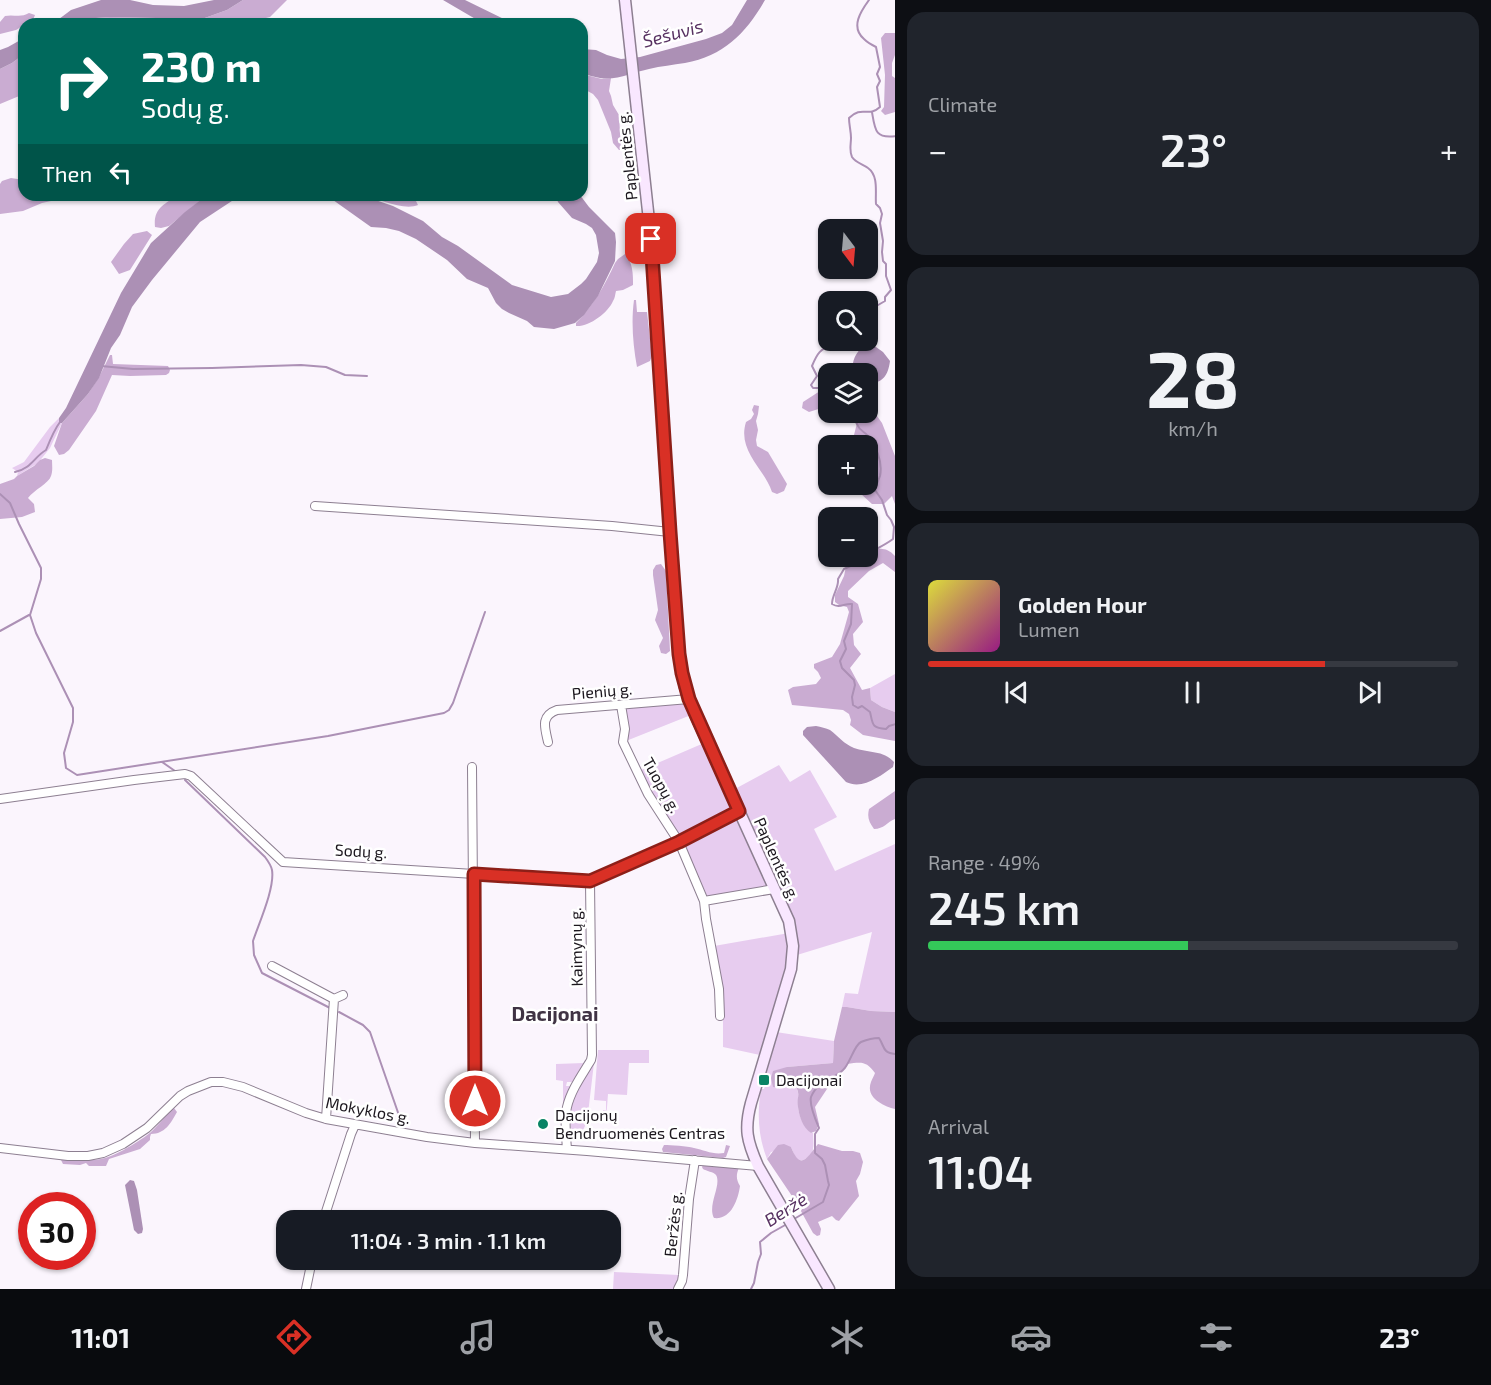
<!DOCTYPE html>
<meta charset="utf-8">
<style>
:root{--surface:#171b24;--page:#20242c;--text:#f1f3f6;--muted:#9ea1a6;--line:#363941;--accent:#d93025}
body{margin:0;font-family:"Exo 2",sans-serif;background:var(--page);color:var(--text);height:100vh;display:flex;flex-direction:column;font-size:22px;white-space:nowrap}
*{box-sizing:border-box;margin:0}
p{font-size:20px;color:var(--muted)}
.icon{flex:none;width:33px;height:33px;fill:none;stroke:currentColor;stroke-width:2;stroke-linecap:round;stroke-linejoin:round}
.map{position:relative;flex:1;overflow:hidden}
.side{display:flex;flex-direction:column;gap:12px;padding:12px;background:#0d0f14;width:596px}
.side>*{flex:none}
.banner{position:absolute;left:18px;top:18px;width:570px;height:183px;border-radius:18px;box-shadow:0 2px 4px #0004;background:#00695c;color:#fff;overflow:hidden}
.needle{width:39px;rotate:164deg}
.controls{position:absolute;left:818px;top:219px;display:grid;gap:12px}
.controls a{display:grid;place-items:center;width:60px;height:60px;border-radius:12px;background:var(--surface);box-shadow:0 2px 4px #0004;font-size:30px}
.speed{position:absolute;left:18px;top:1192px;display:flex;gap:12px;font-size:30px;font-weight:700;text-align:center}
.speed>*{display:grid;place-content:center;width:78px;height:78px;border-radius:50%;background:var(--surface);box-shadow:0 2px 4px #0004;line-height:1}
.speed .limit{border:9px solid #d22;background:#fff;color:#111}
.pin{position:absolute;display:grid;place-items:center;width:51px;height:51px;color:#fff;margin:-26px;border-radius:12px;box-shadow:0 3px 9px #0006}
.me{position:absolute;width:66px;margin:-33px;rotate:0deg;stroke-linejoin:round;filter:drop-shadow(0 0 4px #0008)}
.turn{display:flex;align-items:center;gap:21px;height:126px;padding:0 24px;font-size:27px}
.turn .icon{width:78px;height:78px;stroke-width:2.5}
.turn b{display:block;font-size:42px;line-height:51px}
.then{display:flex;align-items:center;height:57px;padding:0 24px;background:#0003;gap:12px;font-size:22px}
.big{font-size:45px;font-weight:600;line-height:1.1}
.side .widget{flex:1;display:flex;flex-direction:column;justify-content:center;gap:9px;min-width:0;padding:0 21px;border-radius:18px;background:var(--page)}
.side .dial{align-items:center;gap:0}
.dial b{font-size:78px;line-height:1}
.song{display:flex;align-items:center;gap:18px}
.cover{width:72px;height:72px;border-radius:9px;background:linear-gradient(135deg,hsl(60 70% 55%),hsl(310 70% 35%))}
.played{height:6px;border-radius:3px;background:linear-gradient(90deg,var(--accent) 75%,var(--line) 75%)}
.keys{display:flex;justify-content:space-around;direction:ltr}
.heat{display:flex;justify-content:space-between;align-items:center;font-size:33px;direction:ltr}
.charge{height:9px;border-radius:4px;background:linear-gradient(90deg,#34c759 49%,var(--line) 0)}
.trip{position:absolute;left:276px;top:1210px;width:345px;height:60px;border-radius:18px;background:var(--surface);box-shadow:0 2px 4px #0004;font-weight:600;line-height:60px;text-align:center}
.tabs{display:flex;height:96px;justify-content:space-around;align-items:center;background:#090b0e;color:var(--muted)}
.tabs .icon{width:42px;height:42px}
.tabs .on{color:var(--accent)}
.tabs b{font-size:27px;color:var(--text)}
main{display:flex;flex:1;min-height:0}
.map>svg:first-child{display:block}
.green{fill:#e7ccef}
.forest{fill:#caacd2}
.water{fill:#ac90b5}
.lines{fill:none;stroke-linecap:round;stroke-linejoin:round}
.stream{stroke:#ac90b5;stroke-width:2}
.street-casing{stroke:#8d7f91;stroke-width:10}
.secondary-casing{stroke:#8d7f91;stroke-width:13}
.street{stroke:#fff;stroke-width:8}
.secondary{stroke:#f9e7ff;stroke-width:10}
.route-casing{stroke:#8d1f18;stroke-width:15}
.route{stroke:#d93025;stroke-width:10}
.poi-dot{fill:#098465;stroke:#fff;stroke-width:2}
.labels{text-anchor:middle;stroke-width:5;stroke-linejoin:round;paint-order:stroke}
.street-label{font-size:16px;fill:#1c171e;stroke:#fff}
.poi-label{font-size:16px;fill:#1c171e;stroke:#fff;text-anchor:start}
.water-label{font-size:18px;font-style:italic;fill:#583262;stroke:#fff}
.quarter-label{font-size:20px;font-weight:bold;fill:#403444;stroke:#fff}
</style>
<main>
<div class="map">
<svg width="896" height="1289" viewBox="0 0 896 1289">
<rect width="100%" height="100%" fill="#fbf5fd"/>
<path class="green" d="M59,418v5h3l-12,25 -12,15 -21,13 1,-4 -6,-4 12,-6 26,-35z
M895,674v38l-13,-5 -11,-7 -1,-12z
M685,701l6,14 -65,26 -3,-34z
M704,743l28,63 -1,5 -51,27 -22,-33 -19,-34z
M779,765l11,17 20,-12 27,47 -23,12 21,42 60,-27v168l-24,-1 -24,-4h-5l3,-14 13,1 14,-62 -75,23 1,-13 -3,-14 -62,-138z
M731,818l5,1 3,4 34,68 -63,11 -27,-59z
M789,933v27l-29,95 -37,-8v-44l-9,-57z
M776,1032l58,9 -1,22 -46,4 -8,22 8,-5h7c7,10 3,13 4,23 1,10 6,19 13,26h2c0,5 1,11 0,15 0,5 -2,5 -5,9 -11,9 -13,-1 -17,-10l-20,5 -4,7c-9,-23 -10,-46 -6,-70h3l4,-13 -3,-3z
M598,1050h51v13h-20l-2,32 -19,-1 -2,27 -9,-1 -1,-2h7v-8h3v-9l-12,-1z
M584,1063l-12,19h-5l-1,4h4l-7,18v-23l-7,-1v-16z
M594,1063l-7,59 -4,8 -8,3 -4,-4c-3,-31 8,-41 23,-66z
M614,1272l65,3 -5,14h-61z"/>
<path class="forest" d="M243,0h44l-17,17 -12,3 -4,-1 -11,5h-166l19,-6 14,-1 92,2 25,-9z
M29,13l6,2 -2,5 -9,4v1l-8,5 -16,4v-12l5,-6c8,-2 16,2 24,-3z
M885,33h11l-1,22 -3,8v13l3,2v34l-10,3 -4,-4 3,-4 1,-32 -4,-37z
M24,54v40l-24,10v-35l12,-6z
M582,74l20,5 9,-1 -2,13 2,5 2,9 6,10 2,35h-2l-6,-7 -2,-11 -13,-32 -5,-6 -11,-6z
M11,178l13,2v15h42l-6,4 -18,4 -19,8 -23,3v-30l2,-3z
M178,195h29l-38,31 -8,2 -6,-1c-2,-19 10,-23 23,-32z
M364,195h49l5,10c-14,6 -40,-6 -54,-10z
M147,231l5,4 -22,35 -11,4 -8,-12 13,-18 9,-10z
M625,254c8,9 8,20 8,31l-10,5 -7,1c-1,4 -1,7 -3,10 -5,12 -24,26 -37,25v-3c17,-17 29,-38 39,-60l3,-4z
M634,300h2l1,12h10l5,44 -2,5 -13,6c-4,-22 -6,-45 -3,-67z
M110,355h2l1,9 55,2 2,4 -1,3 -3,2 -36,1 -18,-1 -16,36 -27,39 -5,4 -5,1 -5,-9 8,-23 26,-29 11,-17z
M820,391h8v15l-19,6 -7,-4 1,-6z
M867,402l15,21 13,33v48l-3,-8 -8,8h-12l-11,-10 -4,-9 10,-1v-38l-14,-1 -1,-2 7,-28 -2,-2 10,-1z
M754,405l5,1 -1,8 -2,7 2,9 -2,10 1,6 11,6 19,32 -3,7 -7,3 -5,-2c-8,-24 -35,-41 -26,-70l5,-3 3,-5 -2,-4z
M45,458l7,2c0,5 1,11 -1,16 -2,7 -17,14 -23,22l6,6 1,8 -13,5 -22,2v-35l14,-5 3,-3 17,-10 6,-6z
M867,546c11,6 17,-2 28,10v16l-12,-9 -14,8 -21,20v6l10,7 5,18 -10,12 1,11 7,9 -11,14 12,22 8,-2 1,12 11,7 13,5v29l-32,-6 -13,-10 1,-5 -2,-6 -6,-4 -51,-5 -4,-15 5,-3 23,-3 5,-6 -3,-6 -4,-4v-4l18,-7 8,-13 9,-32 -2,-5 -8,-2 -4,-3v-7l9,-19 4,-19 19,-1z
M661,564l5,7 4,80 -4,3 -5,-1 -2,-7 4,-8 -8,-18 3,-10 -5,-35v-5l3,-5z
M895,791v28c-8,3 -11,10 -21,10 -5,-7 -7,-11 -5,-20z
M842,1007h5l24,4 24,1v97c-11,-3 -30,-11 -24,-27 1,-3 3,-6 4,-9 -9,-12 -13,-11 -28,-9l-1,4 -9,6 -22,33 4,17 -3,7 -5,2c-8,-5 -12,-17 -13,-26 -2,-10 4,-12 -4,-23 -9,0 -12,5 -21,3l-2,-9 2,-7 14,-4 46,-4 1,-22z
M174,1108l3,4c-6,11 -12,22 -26,22l-1,3v3l-10,9 -31,10 -3,7h-17l-3,-3 -6,2 -17,-1 -2,-4 1,-2c14,1 29,4 43,0 12,-3 41,-20 49,-29 7,-7 12,-14 20,-21z
M784,1144l7,3c10,25 16,10 27,-3l24,7h11l7,2 3,9 -3,12 -4,7 3,15 -20,25 -3,-1 -4,-4 -14,6 3,7 -1,6 -3,1 -4,-3 -17,-31 -29,-43 11,-14z
M664,1145c7,0 23,1 30,3 10,2 19,7 30,5l2,-8 4,1 -4,11 -3,1 -60,-6 -1,-3z
M703,1165l36,3c-3,6 -3,12 1,18 -2,14 -9,34 -26,32 -7,-13 8,-33 2,-43 -2,-3 -10,-4 -13,-6l-1,-2z"/>
<path class="water" d="M101,0h29l23,5 31,1 30,-6h29l-16,10 -25,9 -92,-2 -14,1 -19,6h-28l10,-5 12,-9z
M443,0h22l49,24h-30z
M747,0h18c-19,33 -41,56 -80,63 -12,2 -24,3 -36,6 -15,3 -33,12 -49,9 -6,-1 -12,-3 -18,-5v-24l14,1 11,5 14,4 19,-2 66,-18 16,-6 10,-8z
M24,38v16l-12,9 -12,6v-19l8,-3z
M207,195h34l-41,27 -48,58 -20,27 -12,28 -9,13 -12,30 -11,16 -26,29h-3v-5l7,-10 55,-115 30,-50 34,-31z
M326,195h35l32,11 30,15 19,16 16,9 54,39 39,12 17,-3 13,-10 5,-5 11,-17 2,-9 -3,-18 -4,-7 -6,-4 -14,-6 -14,-16 -3,-7h25l9,12 26,26 1,9 -1,19 -17,35 -14,19 -9,8 -21,6 -20,-2 -7,-6 -18,-8 -7,-4 -6,-6 -8,-15 -21,-9 -20,-19 -31,-21 -17,-8 -13,-3 -15,-1z
M869,342l14,10 7,9c-2,15 -7,22 -23,23v-10l-11,-1c-2,-3 -4,-5 -3,-10 1,-8 9,-18 16,-21z
M816,726c5,1 10,2 14,4 8,6 14,14 24,18 13,5 30,2 40,14l-1,5c-13,9 -30,23 -47,15l-43,-47v-4l4,-4z
M130,1180l4,1 3,9 6,39 -1,4 -4,1 -4,-4 -9,-45z"/>
<g class="lines">
<path class="stream" d="M872,112c3,18 3,27 24,24
M867,314l5,-2 1,-4 12,-7v-4l6,-7 -5,-14v-12l-3,-3 -1,-9 1,-11 -3,-18 2,-9 -2,-6 -4,-4c-1,-11 3,-28 -8,-36 -5,-4 -12,-5 -16,-11 -3,-6 -1,-13 -1,-19 0,-7 -2,-13 -2,-20 13,-13 19,0 31,-11l-3,-20 3,-6 -3,-7 3,-7 -4,-20c-4,-2 -9,-5 -12,-8 -14,-12 -3,-28 5,-39
M101,366l32,3 79,-1 89,-3 25,2 19,8 22,1
M828,388h-15l-2,-3 6,-9 -5,-10c5,-12 8,-18 22,-21l1,-5
M853,412c2,5 2,10 5,14 2,5 7,6 10,10 8,11 15,26 12,40 -2,5 -4,9 -5,14l7,10 5,15 4,5 3,7 -1,12c-8,6 -17,10 -26,15
M15,472c17,-4 19,-15 31,-22 4,-10 8,-20 14,-28
M0,494l10,9 9,21 22,44v11l-11,36 6,18 37,75v14l-9,31 2,15 11,7 251,-39 116,-23 5,-3 4,-7 32,-91
M864,556l-3,5 -17,8 -6,10c1,9 -6,16 -6,25 8,5 12,-1 20,0l-1,20 -7,17 2,8 -6,12 2,7 12,12 1,5 -3,12 1,8 5,3 4,-2 8,6c3,12 1,16 16,17l3,-3 7,-2
M0,631l29,-16
M162,762l13,9
M185,780l80,77c3,4 6,8 7,13 3,18 -13,53 -19,71l1,14 8,18 68,35
M339,1012l24,13 7,7 32,92
M794,1219l29,-17 6,-17 -1,-4 -3,-16 -3,-6 -7,-6v-19l4,-6c-3,-7 -10,-23 -8,-31 6,-16 22,-17 32,-27 7,-6 11,-25 18,-28 5,-2 12,-4 18,-4 6,9 3,15 17,16
M751,1289l3,-6 4,-21 3,-8 -1,-12 11,-9 16,-9"/>
<defs>
<path id="street" d="M315,506l297,20 58,6
M621,705l4,24 -2,13 25,52 31,48 25,59 2,18 13,70 1,27
M548,742c-3,-14 -8,-26 9,-32l132,-11
M472,767l3,376
M0,799l134,-19 51,-6 6,2 92,86 240,15 67,4 89,-39 60,-31
M704,901l70,-12
M272,966l62,33
M326,1119l8,-120 9,-4
M0,1148l68,8h20l15,-3 20,-9 24,-16 33,-32 8,-5 23,-9h12l20,5 63,26 20,6 101,18 48,6 112,8 171,15
M567,1149c-1,-14 -3,-29 0,-42 4,-17 15,-32 24,-47l1,-5 -2,-174
M323,1221l28,-87 4,-9
M306,1289l6,-29
M678,1289l4,-8 1,-6 6,-76 6,-39"/>
<path id="secondary" d="M625,0l26,239 19,293 9,122 6,33 10,27 94,207 4,25 -2,23 -40,134c-7,26 -4,38 7,63l71,123"/>
</defs>
<use href="#street" class="street-casing"/>
<use href="#secondary" class="secondary-casing"/>
<use href="#street" class="street"/>
<use href="#secondary" class="secondary"/>
</g>
<g class="lines">
<defs>
<path id="route" d="M475,1101l-1,-227 116,7 89,-39 60,-31 -50,-112 -7,-26 -3,-19 -9,-122 -19,-293"/>
</defs>
<use href="#route" class="route-casing"/>
<use href="#route" class="route"/>
</g>
<g class="poi-dot">
<rect x="758" y="1074" width="12" height="12" rx="3"/>
<circle cx="543" cy="1124" r="6"/>
</g>
<g class="labels">
<g class="street-label">
<text transform="translate(627 156) rotate(-96)" y="6">Paplentės g.</text>
<text transform="translate(602 691) rotate(-5)" y="6">Pienių g.</text>
<text transform="translate(662 785) rotate(61)" y="6">Tuopų g.</text>
<text transform="translate(361 851) rotate(3)" y="6">Sodų g.</text>
<text transform="translate(777 859) rotate(66)" y="6">Paplentės g.</text>
<text transform="translate(576 947) rotate(-91)" y="6">Kaimynų g.</text>
<text transform="translate(368 1110) rotate(11)" y="6">Mokyklos g.</text>
<text transform="translate(673 1224) rotate(-84)" y="6">Beržės g.</text>
</g>
<g class="poi-label">
<text x="776" y="1086">Dacijonai</text>
<text x="555" y="1121">Dacijonų<tspan x="555" dy="18">Bendruomenės Centras</tspan></text>
</g>
<g class="water-label">
<text transform="translate(673 34) rotate(-15)" y="6">Šešuvis</text>
<text transform="translate(786 1210) rotate(-32)" y="6">Beržė</text>
</g>
<g class="quarter-label">
<text x="555" y="1021">Dacijonai</text>
</g>
</g>
</svg>
<div class="controls">
<a><svg class="needle" viewBox="-14 -14 28 28"><path d="M0-13l5 13h-10z" fill="#e53935"/><path d="M0 13l5-13h-10z" fill="#9ea1a6"/></svg></a>
<a><svg class="icon" aria-label="search" viewBox="0 0 24 24"><circle cx="10" cy="10" r="6"/><path d="M15 15l6 6"/></svg></a>
<a><svg class="icon" aria-label="layers" viewBox="0 0 24 24"><path d="M12 4l9 5-9 5-9-5zM3 14l9 5 9-5"/></svg></a>
<a>+</a>
<a>−</a>
</div>
<div class="speed"><div class="limit">30</div></div>
<div class="pin" style="left:651px;top:239px;background:#d93025"><svg class="icon" aria-label="arrive" viewBox="0 0 24 24"><path d="M6 21V4h12l-3 4 3 4H6"/></svg></div>
<svg class="me" style="left:475px;top:1101px" viewBox="-20 -20 40 40"><circle r="17" fill="#d93025" stroke="#fff" stroke-width="3"/><path d="M0-11L8 9 0 5-8 9z" fill="#fff"/></svg>
<div class="trip">11:04 · 3 min · 1.1 km</div>
<div class="banner">
<div class="turn"><svg class="icon" aria-label="right" viewBox="0 0 24 24"><path d="M7 20v-9h11M14 6l5 5-5 5"/></svg><div><b>230 m</b>Sodų g.</div></div>
<div class="then">Then<svg class="icon" aria-label="left" viewBox="0 0 24 24"><path d="M17 20v-9H6M10 6l-5 5 5 5"/></svg></div>
</div>
</div>
<section class="side">
<div class="widget"><p>Climate</p>
<div class="heat"><a>−</a><b class="big">23°</b><a>+</a></div>
</div>
<div class="widget dial"><b>28</b><p>km/h</p></div>
<div class="widget">
<div class="song"><i class="cover"></i><div><b>Golden Hour</b><p>Lumen</p></div></div>
<div class="played"></div>
<div class="keys"><svg class="icon" aria-label="previous" viewBox="0 0 24 24"><path d="M18 5L8 12l10 7zM5 5v14"/></svg><svg class="icon" aria-label="pause" viewBox="0 0 24 24"><path d="M8 5v14M16 5v14"/></svg><svg class="icon" aria-label="next" viewBox="0 0 24 24"><path d="M6 5l10 7-10 7zM19 5v14"/></svg></div>
</div>
<div class="widget"><p>Range · 49%</p><b class="big">245 km</b><div class="charge"></div></div>
<div class="widget"><p>Arrival</p><b class="big">11:04</b></div>
</section>
</main>
<nav class="tabs">
<b>11:01</b>
<svg class="icon on" aria-label="directions" viewBox="0 0 24 24"><path d="M12 3l9 9-9 9-9-9zM9 14v-3h6M13 9l2 2-2 2"/></svg>
<svg class="icon" aria-label="music" viewBox="0 0 24 24"><path d="M9 18V5l10-2v13"/><circle cx="6" cy="18" r="3"/><circle cx="16" cy="16" r="3"/></svg>
<svg class="icon" aria-label="phone" viewBox="0 0 24 24"><path d="M5 4h4l2 5-3 2q2 4 5 5l2-3 5 2v4C11 20 4 13 5 4z"/></svg>
<svg class="icon" aria-label="climate" viewBox="0 0 24 24"><path d="M12 3v18M4 7l16 10M4 17L20 7"/></svg>
<svg class="icon" aria-label="car" viewBox="0 0 24 24"><path d="M5 17H2v-5l4-1 3-4h7l3 4 3 1v5h-3M9 17h6M6 11h13"/><circle cx="7" cy="17" r="2"/><circle cx="17" cy="17" r="2"/></svg>
<svg class="icon" aria-label="filters" viewBox="0 0 24 24"><path d="M4 7h16M4 17h16"/><circle cx="9" cy="7" r="2"/><circle cx="15" cy="17" r="2"/></svg>
<b>23°</b>
</nav>
